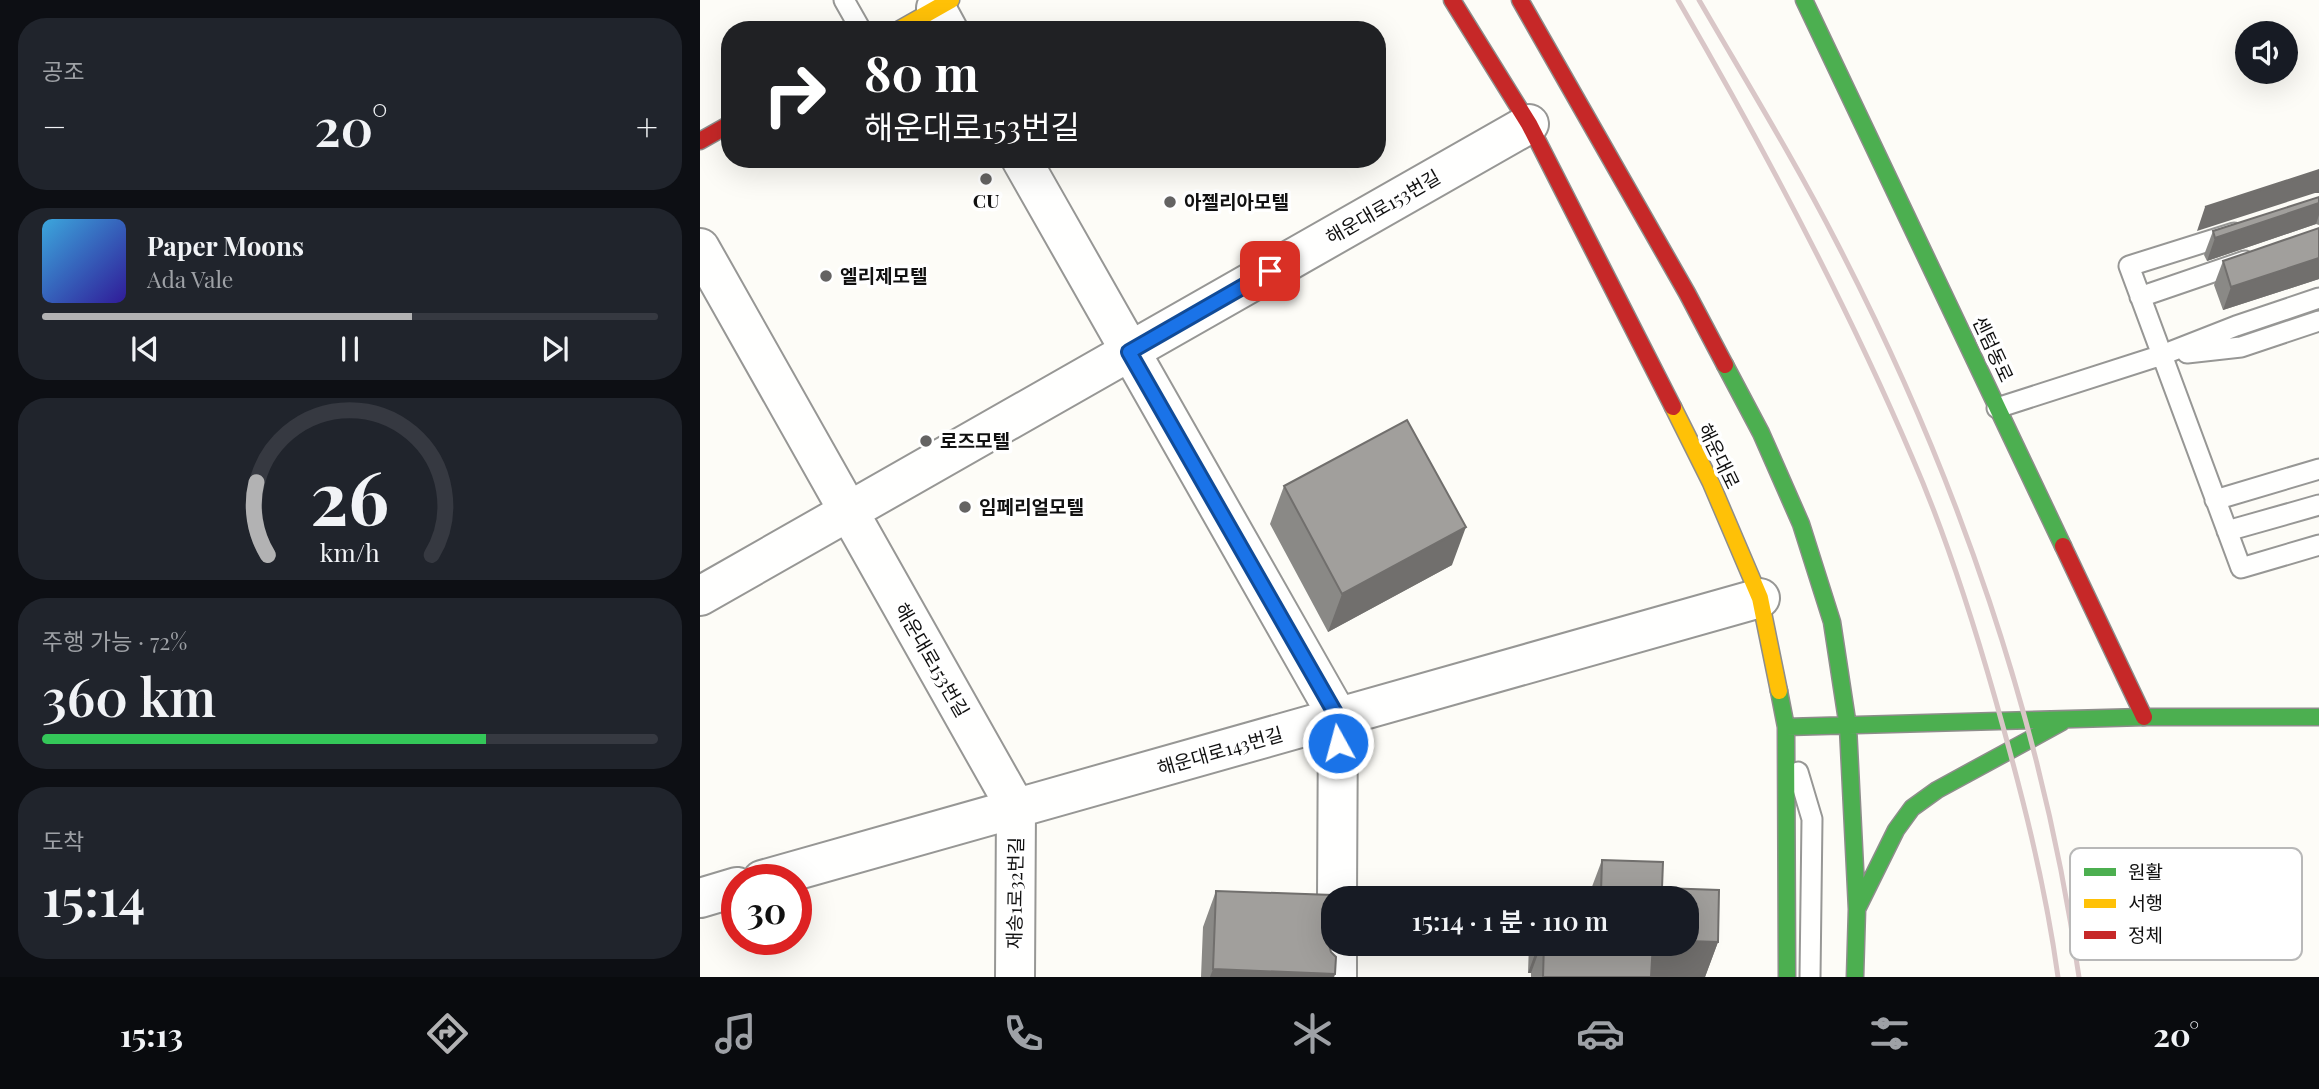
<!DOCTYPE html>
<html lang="ko">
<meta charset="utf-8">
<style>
:root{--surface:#171b24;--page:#20242c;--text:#f1f3f6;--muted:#9ea1a6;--line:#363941;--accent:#b2b2b3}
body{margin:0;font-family:"Playfair Display","Noto Sans KR",serif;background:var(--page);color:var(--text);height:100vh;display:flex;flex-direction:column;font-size:26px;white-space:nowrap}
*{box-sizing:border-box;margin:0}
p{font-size:23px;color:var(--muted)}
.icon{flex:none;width:38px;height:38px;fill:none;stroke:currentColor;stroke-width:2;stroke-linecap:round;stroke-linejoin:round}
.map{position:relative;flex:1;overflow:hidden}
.side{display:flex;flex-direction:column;gap:18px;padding:18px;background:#0d0f14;width:700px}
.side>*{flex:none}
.hud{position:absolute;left:21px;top:21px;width:665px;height:147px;border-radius:28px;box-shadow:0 7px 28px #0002;background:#202124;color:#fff;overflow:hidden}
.tools{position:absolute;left:1535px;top:21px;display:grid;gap:14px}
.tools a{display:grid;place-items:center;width:63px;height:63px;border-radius:50%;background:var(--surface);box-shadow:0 7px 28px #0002;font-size:35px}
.speed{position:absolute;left:21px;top:864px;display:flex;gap:14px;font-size:35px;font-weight:700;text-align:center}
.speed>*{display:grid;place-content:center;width:91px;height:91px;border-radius:50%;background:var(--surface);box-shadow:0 7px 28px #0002;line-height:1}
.speed .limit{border:10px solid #d22;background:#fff;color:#111}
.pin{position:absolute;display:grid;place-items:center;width:60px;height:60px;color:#fff;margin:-30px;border-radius:14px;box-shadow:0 4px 10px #0006}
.me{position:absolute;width:77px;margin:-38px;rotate:353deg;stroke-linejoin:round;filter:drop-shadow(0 0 5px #0008)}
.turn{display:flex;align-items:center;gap:24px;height:147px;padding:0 28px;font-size:32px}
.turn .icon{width:91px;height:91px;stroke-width:2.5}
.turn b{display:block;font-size:49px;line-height:60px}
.big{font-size:52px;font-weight:600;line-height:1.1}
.side .widget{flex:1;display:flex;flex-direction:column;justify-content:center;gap:10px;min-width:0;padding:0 24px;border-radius:28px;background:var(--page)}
.side .dial{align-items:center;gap:0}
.dial svg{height:182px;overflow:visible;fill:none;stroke:var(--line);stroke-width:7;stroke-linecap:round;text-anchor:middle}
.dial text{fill:var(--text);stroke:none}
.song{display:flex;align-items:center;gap:21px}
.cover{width:84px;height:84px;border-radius:10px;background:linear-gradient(135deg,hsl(200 70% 55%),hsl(250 70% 35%))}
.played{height:7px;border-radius:4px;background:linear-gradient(90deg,var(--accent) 60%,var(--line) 60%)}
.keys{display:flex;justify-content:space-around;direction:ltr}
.heat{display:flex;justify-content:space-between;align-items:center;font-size:38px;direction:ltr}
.charge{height:10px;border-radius:5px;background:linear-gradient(90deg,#34c759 72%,var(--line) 0)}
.trip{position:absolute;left:621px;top:886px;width:378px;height:70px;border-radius:28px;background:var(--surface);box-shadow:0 7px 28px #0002;font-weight:600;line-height:70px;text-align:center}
.menu{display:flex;height:112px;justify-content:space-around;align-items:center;background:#090b0e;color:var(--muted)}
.menu .icon{width:49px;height:49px}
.menu .selected{color:var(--accent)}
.menu b{font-size:32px;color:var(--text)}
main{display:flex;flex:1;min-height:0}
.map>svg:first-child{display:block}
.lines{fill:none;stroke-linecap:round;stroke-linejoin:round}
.lane-casing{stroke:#979795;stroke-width:23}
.street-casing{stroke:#979795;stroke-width:42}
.fast-casing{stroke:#8e8d8b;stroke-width:19}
.slow-casing{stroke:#8e8d8b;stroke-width:19}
.jam-casing{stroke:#8e8d8b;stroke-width:19}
.lane{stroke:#fffffe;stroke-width:19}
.street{stroke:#fffffe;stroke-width:38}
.fast{stroke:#4caf50;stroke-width:16}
.slow{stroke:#ffc107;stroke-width:16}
.jam{stroke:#c62828;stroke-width:16}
.rail{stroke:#d9c6c7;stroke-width:5}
.wall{fill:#8a8986}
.shaded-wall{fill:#716f6d}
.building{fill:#a19f9c;stroke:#716f6d;stroke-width:2}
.route-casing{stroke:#114b97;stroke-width:18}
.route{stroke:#1a73e8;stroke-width:12}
.poi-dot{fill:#646362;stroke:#fff;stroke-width:2.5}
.labels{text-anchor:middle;stroke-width:7;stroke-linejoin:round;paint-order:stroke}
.poi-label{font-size:19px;font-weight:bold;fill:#111;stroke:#fff;text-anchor:start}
.street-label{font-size:19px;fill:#111;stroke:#fff}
.key{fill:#fff;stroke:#b8b8b8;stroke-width:2}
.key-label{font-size:19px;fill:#111}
</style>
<main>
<section class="side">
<div class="widget"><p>공조</p>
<div class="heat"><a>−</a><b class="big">20°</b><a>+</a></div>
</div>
<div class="widget">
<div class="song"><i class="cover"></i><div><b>Paper Moons</b><p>Ada Vale</p></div></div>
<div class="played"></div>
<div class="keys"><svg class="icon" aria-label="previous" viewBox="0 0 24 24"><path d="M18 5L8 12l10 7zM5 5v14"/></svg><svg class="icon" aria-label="pause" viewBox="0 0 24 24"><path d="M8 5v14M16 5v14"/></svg><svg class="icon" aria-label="next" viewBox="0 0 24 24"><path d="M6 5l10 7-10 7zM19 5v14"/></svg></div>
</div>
<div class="widget dial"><svg viewBox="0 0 100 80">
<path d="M14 69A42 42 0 1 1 86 69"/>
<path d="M14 69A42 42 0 0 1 9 37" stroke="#b2b2b3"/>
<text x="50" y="56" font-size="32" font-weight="700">26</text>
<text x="50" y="72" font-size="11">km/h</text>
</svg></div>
<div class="widget"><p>주행 가능 · 72%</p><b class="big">360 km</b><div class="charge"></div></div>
<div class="widget"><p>도착</p><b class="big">15:14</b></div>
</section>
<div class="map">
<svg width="1619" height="977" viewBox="0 0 1619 977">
<rect width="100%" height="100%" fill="#fdfcf7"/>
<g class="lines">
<defs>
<path id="lane" d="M144,0l17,30
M1534,233l-105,33 112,302 78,-23
M1440,297l105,-36
M1487,353l54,-6 78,-26
M1297,408l165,-53 74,-29 83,-28
M1515,500l104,-31
M1527,531l92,-26
M1098,772l14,47 -2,158"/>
<path id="street" d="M236,8l12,22
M321,159l317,558 -1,181
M0,248l316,560 -1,169
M0,596l829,-472
M62,880l998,-282
M0,898l37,-11
M637,977v-34"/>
<path id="fast" d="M1104,0l259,546
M1025,365l36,68 40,91 31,98 16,105 9,182 -2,68
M1079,691l7,36 1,250
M1086,727l358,-10h175
M1158,907l38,-77 16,-22 25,-18 125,-68"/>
<path id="slow" d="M198,30l53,-30
M973,407l38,76 49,115 19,93"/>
<path id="jam" d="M752,0l77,124 144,283
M820,0l167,293 38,72
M0,141l30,-17
M1363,546l81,171"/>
</defs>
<use href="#lane" class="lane-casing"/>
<use href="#street" class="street-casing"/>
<use href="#fast" class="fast-casing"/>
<use href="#slow" class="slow-casing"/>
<use href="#jam" class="jam-casing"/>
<use href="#lane" class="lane"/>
<use href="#street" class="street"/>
<use href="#fast" class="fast"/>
<use href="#slow" class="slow"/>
<use href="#jam" class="jam"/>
<path class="rail" d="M978,0c86,148 167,300 234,457 34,78 60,160 83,241 26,92 50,184 63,279
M999,0c47,81 96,161 139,245 118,228 205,477 241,732"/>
</g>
<path class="wall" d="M1619,197v28l-3,-1 -109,37 -3,-6 9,-24z
M1619,229v50l-96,31 -9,-25 9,-24z
M584,486l168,79 -124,67 -58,-108z
M902,860l61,2 -1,26 57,2 -1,52 -13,35h-174v-4h-3l1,-30h158v-45h-147l3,-8 47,2z
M516,891l112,16v34l7,33 -1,3h-133l2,-50z"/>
<path class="shaded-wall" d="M1619,172v21h-4l-118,38 8,-24z
M1619,203v12l-3,9 -109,37 8,-23z
M1619,258v21l-96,31 8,-23z
M766,527l-14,38 -124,67 14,-38z
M987,941l31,1 -13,35h-65l12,-34h35z
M839,943h3l-11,30h-3z
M513,969l122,5 -1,3h-124z"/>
<path class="building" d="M1619,170v2l-114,35z
M1619,197v6l-104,35 -2,-7z
M1619,228v30l-88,29 -8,-26z
M707,420l59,107 -124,67 -58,-108z
M902,860l61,2 -1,26 57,2 -1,52 -31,-1v-43h-144v-8l58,2z
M516,891l116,4 -4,12v34l3,11 5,5 -1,17 -122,-5z
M844,943h109l-2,34h-108z"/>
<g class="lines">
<defs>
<path id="route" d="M570,271l-141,81 209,366v25"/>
</defs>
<use href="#route" class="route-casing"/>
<use href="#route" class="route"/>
</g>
<g class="poi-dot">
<circle cx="286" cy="179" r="7"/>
<circle cx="470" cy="202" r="7"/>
<circle cx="126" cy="276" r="7"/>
<circle cx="226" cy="441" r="7"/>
<circle cx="265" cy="507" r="7"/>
</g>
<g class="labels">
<g class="poi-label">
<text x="286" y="208" text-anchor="middle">CU</text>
<text x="484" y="209">아젤리아모텔</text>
<text x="140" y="283">엘리제모텔</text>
<text x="240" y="448">로즈모텔</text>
<text x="279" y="514">임페리얼모텔</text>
</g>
<g class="street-label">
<text transform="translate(683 207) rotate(-30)" y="7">해운대로153번길</text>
<text transform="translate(1293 349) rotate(65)" y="7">센텀동로</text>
<text transform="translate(1019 456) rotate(64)" y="7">해운대로</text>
<text transform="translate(232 660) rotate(60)" y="7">해운대로153번길</text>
<text transform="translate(520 751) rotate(-16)" y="7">해운대로143번길</text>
<text transform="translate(315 893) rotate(-89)" y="7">재송1로32번길</text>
</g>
</g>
<rect x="1370" y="848" width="232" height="112" rx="10" class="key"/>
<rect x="1384" y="868" width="32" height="8" fill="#4caf50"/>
<rect x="1384" y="899" width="32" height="9" fill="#ffc107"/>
<rect x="1384" y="931" width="32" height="8" fill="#c62828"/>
<g class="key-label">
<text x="1428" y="879">원활</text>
<text x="1428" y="910">서행</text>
<text x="1428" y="942">정체</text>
</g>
</svg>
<div class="tools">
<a><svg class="icon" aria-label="sound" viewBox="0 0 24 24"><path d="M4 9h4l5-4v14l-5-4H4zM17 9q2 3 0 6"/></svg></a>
</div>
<div class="speed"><div class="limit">30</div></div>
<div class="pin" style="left:570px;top:271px;background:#d93025"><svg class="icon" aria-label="arrive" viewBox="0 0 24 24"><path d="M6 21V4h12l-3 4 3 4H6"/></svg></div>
<svg class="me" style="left:638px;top:743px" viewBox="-20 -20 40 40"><circle r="17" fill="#1a73e8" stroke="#fff" stroke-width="3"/><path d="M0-11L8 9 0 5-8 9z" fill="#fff"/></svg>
<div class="trip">15:14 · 1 분 · 110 m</div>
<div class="hud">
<div class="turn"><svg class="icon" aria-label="right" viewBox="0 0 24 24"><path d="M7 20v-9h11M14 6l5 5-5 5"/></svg><div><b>80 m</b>해운대로153번길</div></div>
</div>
</div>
</main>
<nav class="menu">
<b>15:13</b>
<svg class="icon selected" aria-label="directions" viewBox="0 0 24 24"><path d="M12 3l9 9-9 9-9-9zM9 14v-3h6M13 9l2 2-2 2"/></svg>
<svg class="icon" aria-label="music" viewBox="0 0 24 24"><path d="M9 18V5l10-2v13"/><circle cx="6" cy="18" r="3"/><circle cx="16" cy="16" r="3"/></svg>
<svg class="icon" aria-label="phone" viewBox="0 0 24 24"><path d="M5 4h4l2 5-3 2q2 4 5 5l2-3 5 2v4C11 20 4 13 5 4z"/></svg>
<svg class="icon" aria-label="climate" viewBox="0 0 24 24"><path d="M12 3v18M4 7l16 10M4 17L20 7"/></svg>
<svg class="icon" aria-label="car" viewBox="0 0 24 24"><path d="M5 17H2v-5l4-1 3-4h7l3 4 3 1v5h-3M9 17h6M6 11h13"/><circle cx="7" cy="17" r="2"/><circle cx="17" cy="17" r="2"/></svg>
<svg class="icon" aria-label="filters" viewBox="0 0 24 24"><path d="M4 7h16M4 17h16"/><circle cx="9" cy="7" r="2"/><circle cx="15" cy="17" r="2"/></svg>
<b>20°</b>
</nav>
